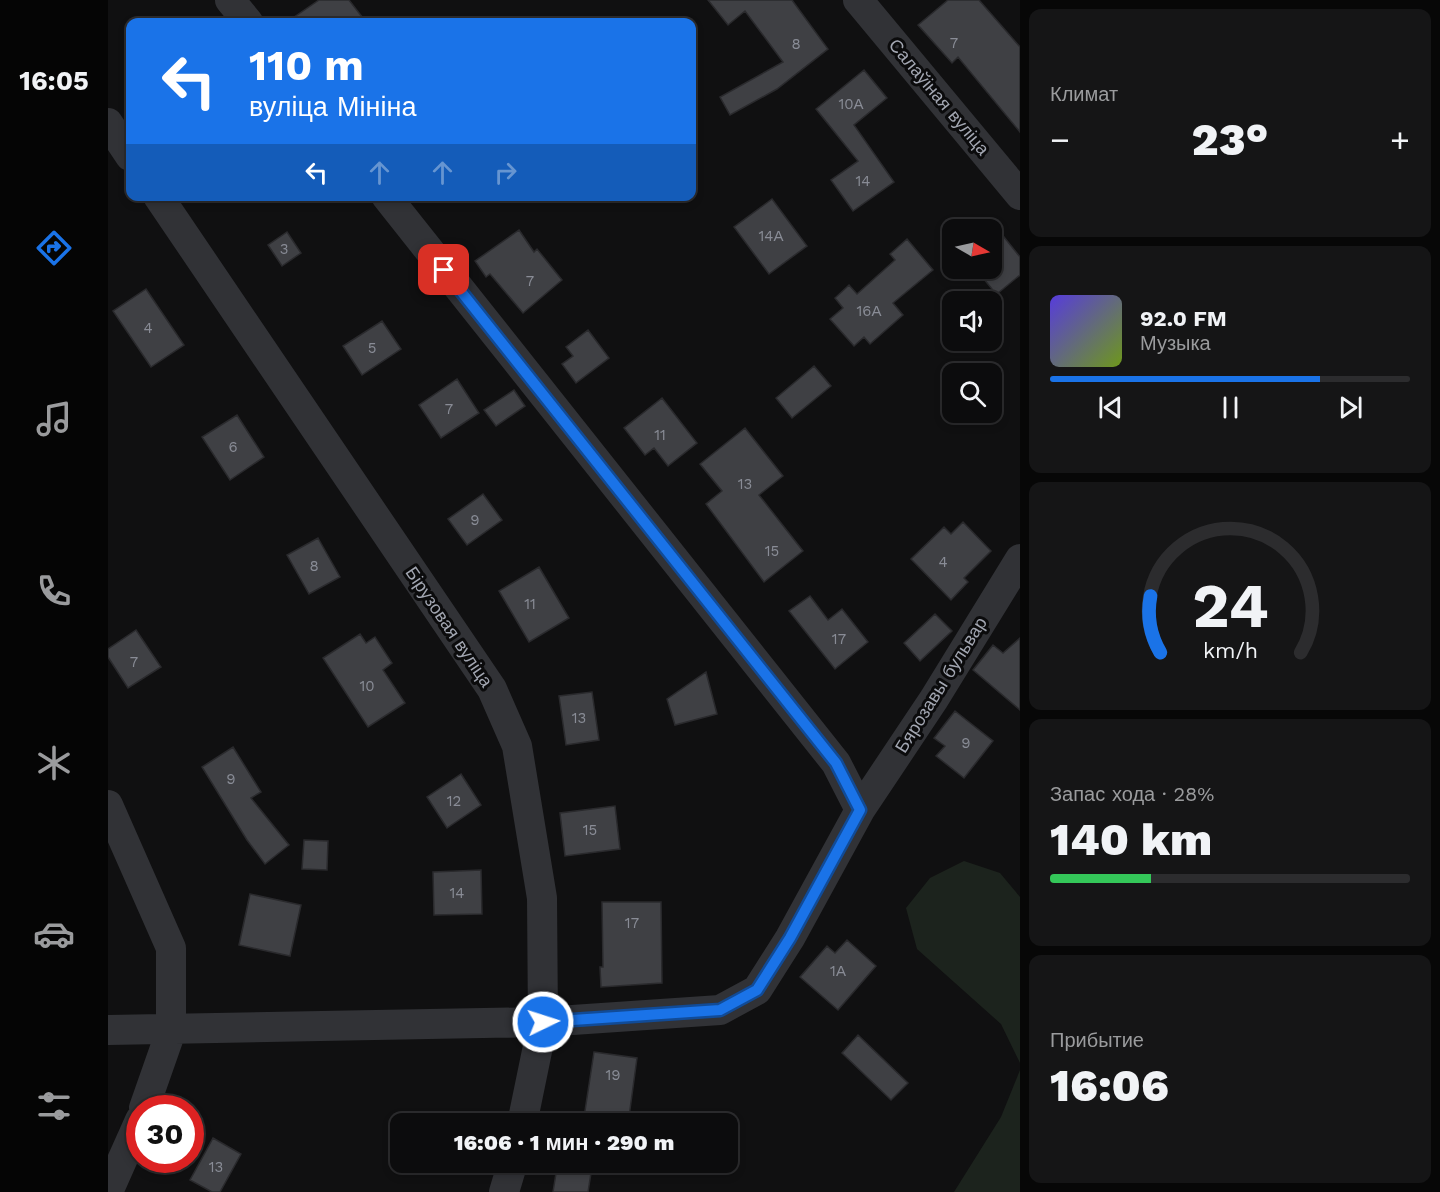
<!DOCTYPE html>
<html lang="ru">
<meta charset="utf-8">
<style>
:root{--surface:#0c0c0d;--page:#151516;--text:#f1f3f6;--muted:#9a9b9d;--line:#2c2c2e;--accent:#1a73e8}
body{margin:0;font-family:"Work Sans",sans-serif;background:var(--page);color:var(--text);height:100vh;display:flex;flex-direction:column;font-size:22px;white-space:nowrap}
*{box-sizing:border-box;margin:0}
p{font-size:20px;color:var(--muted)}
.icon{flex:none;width:33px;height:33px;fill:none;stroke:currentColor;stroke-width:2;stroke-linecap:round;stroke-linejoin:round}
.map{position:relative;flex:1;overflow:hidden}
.drawer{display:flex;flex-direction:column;gap:9px;padding:9px;background:#070707;width:420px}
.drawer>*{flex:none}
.guide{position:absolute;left:18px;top:18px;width:570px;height:183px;border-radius:12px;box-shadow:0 3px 9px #0003,0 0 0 2px var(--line);background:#1a73e8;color:#fff;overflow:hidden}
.needle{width:39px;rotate:99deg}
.fabs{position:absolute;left:834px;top:219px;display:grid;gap:12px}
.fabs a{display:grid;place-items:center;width:60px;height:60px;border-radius:12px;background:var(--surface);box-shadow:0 3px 9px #0003,0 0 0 2px var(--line);font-size:30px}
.speed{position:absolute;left:18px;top:1095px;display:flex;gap:12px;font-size:30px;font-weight:700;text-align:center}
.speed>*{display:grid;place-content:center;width:78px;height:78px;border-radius:50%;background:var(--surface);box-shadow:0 3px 9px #0003,0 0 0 2px var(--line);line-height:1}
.speed .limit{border:9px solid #d22;background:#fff;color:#111}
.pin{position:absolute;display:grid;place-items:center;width:51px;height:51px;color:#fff;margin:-26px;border-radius:12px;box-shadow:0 3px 9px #0006}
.me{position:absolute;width:66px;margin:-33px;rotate:86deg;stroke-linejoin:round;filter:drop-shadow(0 0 4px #0008)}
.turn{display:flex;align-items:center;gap:21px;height:126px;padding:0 24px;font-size:27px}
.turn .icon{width:78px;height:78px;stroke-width:2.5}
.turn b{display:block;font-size:42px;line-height:51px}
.lanes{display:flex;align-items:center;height:57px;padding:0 24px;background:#0003;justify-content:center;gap:30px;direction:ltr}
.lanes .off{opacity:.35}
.big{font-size:45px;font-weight:800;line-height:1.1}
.drawer .card{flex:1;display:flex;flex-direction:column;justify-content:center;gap:9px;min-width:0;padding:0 21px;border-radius:12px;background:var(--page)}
.drawer .dial{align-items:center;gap:0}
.dial svg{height:156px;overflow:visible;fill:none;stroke:var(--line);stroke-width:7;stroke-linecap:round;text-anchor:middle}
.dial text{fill:var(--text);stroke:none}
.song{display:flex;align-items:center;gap:18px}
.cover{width:72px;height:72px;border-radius:9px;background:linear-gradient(135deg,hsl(250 70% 55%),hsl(80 70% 35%))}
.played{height:6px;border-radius:3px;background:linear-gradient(90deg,var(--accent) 75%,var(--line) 75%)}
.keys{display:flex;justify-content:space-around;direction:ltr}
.heat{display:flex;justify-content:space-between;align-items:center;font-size:33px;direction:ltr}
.charge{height:9px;border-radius:4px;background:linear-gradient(90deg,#34c759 28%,var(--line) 0)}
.trip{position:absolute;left:282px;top:1113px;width:348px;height:60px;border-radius:12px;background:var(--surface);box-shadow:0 3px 9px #0003,0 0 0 2px var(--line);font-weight:800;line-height:60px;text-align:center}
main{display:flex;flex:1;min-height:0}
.menu{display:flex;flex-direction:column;width:108px;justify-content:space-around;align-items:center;background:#050505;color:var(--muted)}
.menu .icon{width:42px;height:42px}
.menu .active{color:var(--accent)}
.menu b{font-size:27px;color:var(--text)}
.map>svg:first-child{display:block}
.green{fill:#1c231d}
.building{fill:#3f4044;stroke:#2a2a2d;stroke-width:1.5}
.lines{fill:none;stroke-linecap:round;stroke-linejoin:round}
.minor{stroke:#313236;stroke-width:30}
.route-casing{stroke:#114b97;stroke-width:15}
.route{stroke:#1a73e8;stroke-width:10}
.labels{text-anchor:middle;stroke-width:6;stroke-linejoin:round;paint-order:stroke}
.number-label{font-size:15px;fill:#898c96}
.street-label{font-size:18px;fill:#a2a6b1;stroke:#0b0b0c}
</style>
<main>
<nav class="menu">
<b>16:05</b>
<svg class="icon active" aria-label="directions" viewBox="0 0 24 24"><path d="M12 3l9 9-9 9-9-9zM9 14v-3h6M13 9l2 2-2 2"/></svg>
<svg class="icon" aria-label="music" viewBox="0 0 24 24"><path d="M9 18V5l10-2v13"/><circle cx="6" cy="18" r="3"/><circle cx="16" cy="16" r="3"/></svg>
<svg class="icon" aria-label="phone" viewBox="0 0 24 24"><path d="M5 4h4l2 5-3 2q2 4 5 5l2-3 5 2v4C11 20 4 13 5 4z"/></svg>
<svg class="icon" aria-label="climate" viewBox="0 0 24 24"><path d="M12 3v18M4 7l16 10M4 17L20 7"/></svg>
<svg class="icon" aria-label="car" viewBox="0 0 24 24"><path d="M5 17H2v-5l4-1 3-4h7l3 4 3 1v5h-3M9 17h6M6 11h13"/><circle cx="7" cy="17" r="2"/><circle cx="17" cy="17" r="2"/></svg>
<svg class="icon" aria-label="filters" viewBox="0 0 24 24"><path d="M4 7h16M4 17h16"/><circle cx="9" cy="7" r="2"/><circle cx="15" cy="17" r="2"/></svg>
</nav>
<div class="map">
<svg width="912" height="1192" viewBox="0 0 912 1192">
<rect width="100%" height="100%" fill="#101011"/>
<path class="green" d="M856,861l36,12 20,24v166l-19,-39 -84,-75 -11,-41 24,-30z
M912,1070v122h-66l47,-75z"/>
<path class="building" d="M211,0h30l17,22h-79z
M600,0h84l36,49 -51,40 -47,26 -10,-18 63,-35 -38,-51 -17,14z
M840,0h31l41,47v85l-62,-75 -6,6 -34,-38z
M756,70l23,28 -33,27 40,57 -41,29 -22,-31 27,-19 -42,-52z
M664,199l35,47 -38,28 -35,-47z
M884,222l28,35v18l-28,23v-9l-17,-21h17z
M411,230l15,22 3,-3 25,31 -39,33 -33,-39 -4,3 -11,-16z
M179,232l14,21 -19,13 -14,-21z
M799,239l26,31 -40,33 10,12 -33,29 -6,-7 -10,9 -24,-27 13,-11 -8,-10 14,-13 8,9 38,-34 -5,-6z
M38,289l38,56 -33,22 -38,-56z
M274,321l19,28 -39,26 -19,-29z
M480,330l21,28 -33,25 -14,-19 11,-8 -7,-9z
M706,366l17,20 -39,32 -16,-20z
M349,379l22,34 -38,25 -22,-33z
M406,390l11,16 -29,20 -12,-16z
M554,398l35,45 -29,23 -14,-18 -9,7 -21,-27z
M129,415l27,42 -34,23 -28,-43z
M637,428l38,48 -24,19 44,56 -39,31 -58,-78 16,-13 -22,-27z
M375,494l19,26 -35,25 -19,-26z
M855,522l28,29 -27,27 4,4 -17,18 -40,-41 33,-32 7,7z
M210,538l22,39 -31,17 -22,-39z
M431,567l30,51 -40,24 -30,-51z
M702,596l18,24 14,-11 26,33 -33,27 -46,-58z
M827,614l17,17 -32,30 -16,-18z
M28,630l25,37 -33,21 -20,-31v-8z
M252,634l6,9 9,-6 17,26 -9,7 22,33 -37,24 -45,-69z
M912,638v72l-47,-40 20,-25 10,8z
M598,672l11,42 -42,11 -8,-26z
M484,692l7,48 -33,5 -7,-49z
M847,711l38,30 -29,37 -28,-22 9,-10 -11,-8z
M125,747l28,45 -10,6 38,47 -24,19 -18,-24 -45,-73z
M353,774l20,31 -34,23 -20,-31z
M507,806l5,43 -55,7 -5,-43z
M196,840l24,1 -1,29 -25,-1z
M373,870l1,44 -48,1 -1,-43z
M142,894l51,11 -11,51 -51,-11z
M494,902h59l1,81 -61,4 -1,-20h3z
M739,940l29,26 -38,44 -38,-33 27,-31 8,7z
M750,1035l50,48 -17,17 -49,-47z
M486,1052l43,6 -9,66h-45z
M105,1138l28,16 -21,38h-8l-22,-12z
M449,1167l34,6 -3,19h-35z"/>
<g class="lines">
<path class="minor" d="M122,0l18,22
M750,0l162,195
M0,123l22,33
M50,196l334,493 25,57 25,152 1,124 -21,102
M278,196l450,567 24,47
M0,805l63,143v83l-27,77
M0,1030l435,-8 177,-12 37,-20 33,-52 70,-128 74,-111 86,-140
M0,1192l32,-72
M396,1192l9,-30"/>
</g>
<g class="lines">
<defs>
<path id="route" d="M336,270l392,493 24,47 -70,128 -33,52 -37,20 -177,12"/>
</defs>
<use href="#route" class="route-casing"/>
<use href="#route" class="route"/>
</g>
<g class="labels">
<g class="number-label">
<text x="846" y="48">7</text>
<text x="688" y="49">8</text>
<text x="743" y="109">10А</text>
<text x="755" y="186">14</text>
<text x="663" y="241">14А</text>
<text x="176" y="254">3</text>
<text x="422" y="286">7</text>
<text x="761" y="316">16А</text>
<text x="40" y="333">4</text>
<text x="264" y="353">5</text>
<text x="341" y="414">7</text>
<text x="552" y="440">11</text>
<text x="125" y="452">6</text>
<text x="637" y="489">13</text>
<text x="367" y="525">9</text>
<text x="664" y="556">15</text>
<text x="835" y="567">4</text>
<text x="206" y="571">8</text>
<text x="422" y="609">11</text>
<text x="731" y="644">17</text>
<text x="26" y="667">7</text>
<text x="259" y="691">10</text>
<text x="471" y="723">13</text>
<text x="858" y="748">9</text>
<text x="123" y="784">9</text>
<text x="346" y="806">12</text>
<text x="482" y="835">15</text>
<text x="349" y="898">14</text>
<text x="524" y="928">17</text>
<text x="730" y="976">1А</text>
<text x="505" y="1080">19</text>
<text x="108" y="1172">13</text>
</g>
<g class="street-label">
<text transform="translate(831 97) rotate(50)" y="6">Салаўіная вуліца</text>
<text transform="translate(341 627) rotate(56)" y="6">Бірузовая вуліца</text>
<text transform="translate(833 685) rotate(-58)" y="6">Бярозавы бульвар</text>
</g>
</g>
</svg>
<div class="fabs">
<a><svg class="needle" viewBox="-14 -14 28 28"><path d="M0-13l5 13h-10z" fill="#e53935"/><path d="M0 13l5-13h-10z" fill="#9a9b9d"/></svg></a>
<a><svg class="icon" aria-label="sound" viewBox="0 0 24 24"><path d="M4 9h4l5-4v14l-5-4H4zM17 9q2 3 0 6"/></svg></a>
<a><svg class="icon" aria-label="search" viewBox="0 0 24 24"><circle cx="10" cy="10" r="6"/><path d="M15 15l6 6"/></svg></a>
</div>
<div class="speed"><div class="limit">30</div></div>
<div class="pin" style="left:336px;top:270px;background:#d93025"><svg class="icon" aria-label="arrive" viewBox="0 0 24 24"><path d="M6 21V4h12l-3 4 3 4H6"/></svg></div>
<svg class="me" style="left:435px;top:1022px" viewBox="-20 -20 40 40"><circle r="17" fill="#1a73e8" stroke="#fff" stroke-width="3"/><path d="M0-11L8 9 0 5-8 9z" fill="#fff"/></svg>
<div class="trip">16:06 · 1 мин · 290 m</div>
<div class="guide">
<div class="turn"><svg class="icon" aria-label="left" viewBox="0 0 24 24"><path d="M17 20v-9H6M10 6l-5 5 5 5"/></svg><div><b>110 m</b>вуліца Мініна</div></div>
<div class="lanes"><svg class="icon" aria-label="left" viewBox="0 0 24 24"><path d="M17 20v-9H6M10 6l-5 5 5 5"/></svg><svg class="icon off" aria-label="ahead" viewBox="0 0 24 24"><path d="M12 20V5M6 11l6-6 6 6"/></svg><svg class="icon off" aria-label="ahead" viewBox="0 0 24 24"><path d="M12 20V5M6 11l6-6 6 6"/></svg><svg class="icon off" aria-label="right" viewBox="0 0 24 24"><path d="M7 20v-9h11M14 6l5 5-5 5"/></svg></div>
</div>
</div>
<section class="drawer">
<div class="card"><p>Климат</p>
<div class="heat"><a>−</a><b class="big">23°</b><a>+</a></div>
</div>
<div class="card">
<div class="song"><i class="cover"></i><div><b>92.0 FM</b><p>Музыка</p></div></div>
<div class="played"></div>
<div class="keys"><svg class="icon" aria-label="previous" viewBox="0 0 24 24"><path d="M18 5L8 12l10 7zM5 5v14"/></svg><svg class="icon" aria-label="pause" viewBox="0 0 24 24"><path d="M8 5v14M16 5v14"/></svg><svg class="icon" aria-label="next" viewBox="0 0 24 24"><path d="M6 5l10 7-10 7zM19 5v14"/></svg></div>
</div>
<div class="card dial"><svg viewBox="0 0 100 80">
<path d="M14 69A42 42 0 1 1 86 69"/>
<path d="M14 69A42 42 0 0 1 9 40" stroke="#1a73e8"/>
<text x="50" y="56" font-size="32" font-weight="700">24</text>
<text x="50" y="72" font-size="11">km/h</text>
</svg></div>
<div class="card"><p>Запас хода · 28%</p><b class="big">140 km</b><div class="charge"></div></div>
<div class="card"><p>Прибытие</p><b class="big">16:06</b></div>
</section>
</main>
